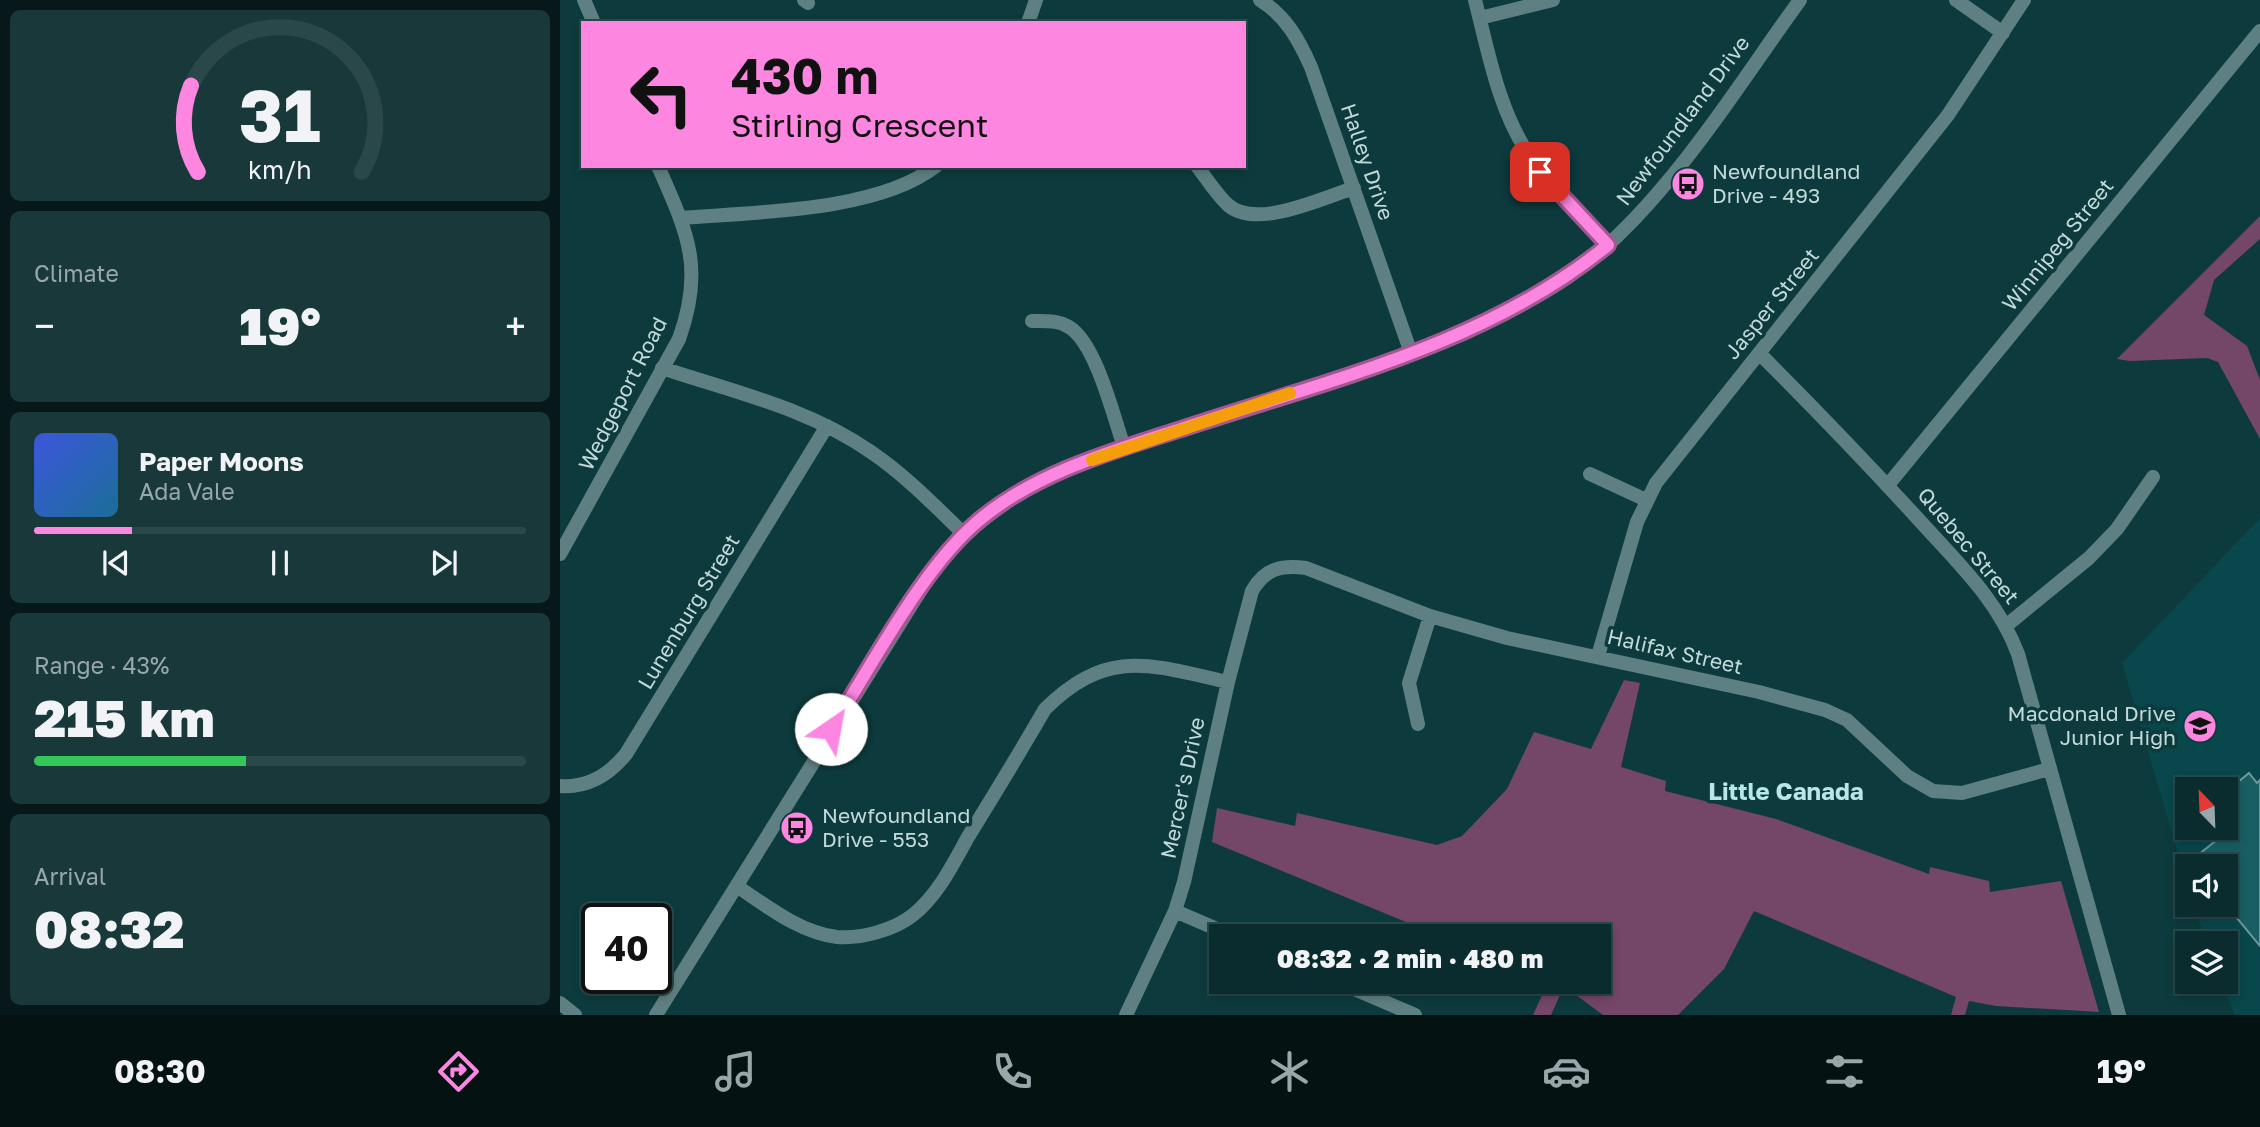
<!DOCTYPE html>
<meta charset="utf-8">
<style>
:root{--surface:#0a2c2e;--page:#18383a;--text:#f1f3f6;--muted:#99a7aa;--line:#2a484a;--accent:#fd86e1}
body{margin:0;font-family:"Golos Text",sans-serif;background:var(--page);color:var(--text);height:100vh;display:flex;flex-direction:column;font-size:26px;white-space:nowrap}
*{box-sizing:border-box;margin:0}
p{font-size:23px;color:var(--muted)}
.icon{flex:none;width:38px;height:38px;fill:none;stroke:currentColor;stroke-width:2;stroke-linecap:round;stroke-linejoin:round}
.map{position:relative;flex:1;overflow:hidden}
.side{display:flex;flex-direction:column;gap:10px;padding:10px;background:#061819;width:560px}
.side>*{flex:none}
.top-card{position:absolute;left:21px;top:21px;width:665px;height:147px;border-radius:0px;box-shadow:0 4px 10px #0003,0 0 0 2px var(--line);background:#fd86e1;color:#111;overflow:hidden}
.needle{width:46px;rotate:337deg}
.fabs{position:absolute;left:1615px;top:777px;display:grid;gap:14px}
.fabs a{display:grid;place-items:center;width:63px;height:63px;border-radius:0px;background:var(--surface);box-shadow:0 4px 10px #0003,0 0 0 2px var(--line);font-size:35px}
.speed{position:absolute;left:21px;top:903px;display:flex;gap:14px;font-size:35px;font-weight:700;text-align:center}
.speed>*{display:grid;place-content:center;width:91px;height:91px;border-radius:50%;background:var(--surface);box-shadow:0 4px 10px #0003,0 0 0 2px var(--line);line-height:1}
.speed .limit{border:4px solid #111;border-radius:10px;background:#fff;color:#111}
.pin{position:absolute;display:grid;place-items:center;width:60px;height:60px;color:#fff;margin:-30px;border-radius:14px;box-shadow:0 4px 10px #0006}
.me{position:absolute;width:77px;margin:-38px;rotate:33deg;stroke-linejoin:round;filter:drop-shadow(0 0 5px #0008)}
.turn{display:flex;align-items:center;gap:24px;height:147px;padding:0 35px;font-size:32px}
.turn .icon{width:91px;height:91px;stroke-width:2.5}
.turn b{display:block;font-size:49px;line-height:60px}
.big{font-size:52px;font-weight:800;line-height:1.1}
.side .card{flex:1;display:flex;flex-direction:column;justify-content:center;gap:10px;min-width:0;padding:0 24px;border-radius:10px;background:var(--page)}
.side .dial{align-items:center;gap:0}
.dial svg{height:182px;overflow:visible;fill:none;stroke:var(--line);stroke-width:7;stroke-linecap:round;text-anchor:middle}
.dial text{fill:var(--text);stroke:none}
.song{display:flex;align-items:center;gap:21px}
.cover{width:84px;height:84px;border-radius:10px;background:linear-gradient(135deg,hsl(230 70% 55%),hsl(200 70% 35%))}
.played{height:7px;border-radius:4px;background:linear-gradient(90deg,var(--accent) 20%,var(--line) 20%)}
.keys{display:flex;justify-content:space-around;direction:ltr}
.heat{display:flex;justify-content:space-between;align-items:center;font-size:38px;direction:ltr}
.charge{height:10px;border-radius:5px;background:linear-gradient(90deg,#34c759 43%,var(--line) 0)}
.trip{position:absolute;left:649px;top:924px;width:402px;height:70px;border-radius:0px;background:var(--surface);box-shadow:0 4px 10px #0003,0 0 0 2px var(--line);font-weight:800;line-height:70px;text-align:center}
.tabs{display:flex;height:112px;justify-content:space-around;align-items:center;background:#041212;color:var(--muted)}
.tabs .icon{width:49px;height:49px}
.tabs .current{color:var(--accent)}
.tabs b{font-size:32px;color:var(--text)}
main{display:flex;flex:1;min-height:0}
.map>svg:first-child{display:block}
.built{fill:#08474b;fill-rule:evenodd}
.green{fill:#744668}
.building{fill:#195e62;stroke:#6d999c;stroke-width:2}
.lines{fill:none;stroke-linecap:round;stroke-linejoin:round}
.minor{stroke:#5f8082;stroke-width:14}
.route-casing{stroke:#a45792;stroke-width:18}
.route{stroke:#fd86e1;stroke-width:12}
.slow{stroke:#f59e0b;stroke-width:12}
.labels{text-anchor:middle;stroke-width:7;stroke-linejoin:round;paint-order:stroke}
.street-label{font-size:21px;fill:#c3d9da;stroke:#0d3b3d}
.poi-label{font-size:21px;fill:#c3d9da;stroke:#0d3b3d;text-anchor:start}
.quarter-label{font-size:24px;font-weight:bold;fill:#b8e6e9;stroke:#0d3b3d}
</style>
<main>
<section class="side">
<div class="card dial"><svg viewBox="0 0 100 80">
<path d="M14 69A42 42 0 1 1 86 69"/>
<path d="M14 69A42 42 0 0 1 11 31" stroke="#fd86e1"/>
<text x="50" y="56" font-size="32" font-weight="700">31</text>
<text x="50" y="72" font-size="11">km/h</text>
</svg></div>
<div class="card"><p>Climate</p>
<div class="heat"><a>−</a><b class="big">19°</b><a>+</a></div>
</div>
<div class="card">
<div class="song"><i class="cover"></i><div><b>Paper Moons</b><p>Ada Vale</p></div></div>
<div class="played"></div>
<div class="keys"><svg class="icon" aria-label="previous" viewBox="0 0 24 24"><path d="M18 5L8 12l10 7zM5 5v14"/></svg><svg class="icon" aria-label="pause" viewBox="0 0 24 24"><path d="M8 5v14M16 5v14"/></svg><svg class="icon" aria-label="next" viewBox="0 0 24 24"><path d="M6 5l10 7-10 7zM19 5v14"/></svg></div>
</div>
<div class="card"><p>Range · 43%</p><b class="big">215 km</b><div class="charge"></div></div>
<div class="card"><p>Arrival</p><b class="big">08:32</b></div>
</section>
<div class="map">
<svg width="1700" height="1015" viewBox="0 0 1700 1015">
<rect width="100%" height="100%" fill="#0d3b3d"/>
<path class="built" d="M1700,518v497h-25l-14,-33h5v-39h-20l-12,-38h32v-39h-38l-1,18 -65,-221zM1628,789h38v39h-38z"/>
<path class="green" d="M1700,216v23l-46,41 -10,35 43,31 13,34v59l-42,-77 -11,-4 -77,3 -13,-2z
M1064,680l16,3 -19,84 45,14 -1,10 111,28 153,55 1,-7 59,14 1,11 71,-11 38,131 -103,-6 -27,-5 -4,14h-14l5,-18 -202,-86 -30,58 -46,46h-75l-39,-29 -13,29h-18l15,-33h52v-46h-160l-228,-94 5,-34 78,18 2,-13 140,32 25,-9 45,-47 27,-57 57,17z"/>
<path class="building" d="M1689,773l8,10 3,-3v166l-34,-41v-39h-33l-4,-4 34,-27 -6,-7h9v-36z"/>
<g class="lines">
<path class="minor" d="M24,0l10,23
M244,0l4,3
M700,0c26,16 39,40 51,67l100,286
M915,0c13,51 23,107 52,152 22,35 53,65 81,93
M1396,0l47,33
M920,18l73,-18
M468,23l8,-23
M637,166c10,13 19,28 31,39 28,25 94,-7 126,-17
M121,218c73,-6 196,-6 255,-52
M472,321c13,0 26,-1 37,6 27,16 45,91 55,120
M1200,354c55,55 108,110 160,167 38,42 78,79 98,133l101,361
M102,368c72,24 146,40 209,84 34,23 64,54 93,82
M1030,474l56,26
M1328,485l372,-454
M0,554l119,-215c26,-72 8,-107 -21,-173
M1447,625l82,-67 28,-29 36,-52
M1038,656l39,-134 19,-39 292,-368 76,-115
M858,724l-9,-41 21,-67
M0,786c28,2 49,-11 66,-32l201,-328
M178,887c30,20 63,46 99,50 24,2 57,-7 76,-22 25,-20 40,-51 55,-78 26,-42 52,-85 77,-128 63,-62 105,-44 183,-27
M615,911l58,25
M778,982l77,33
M0,1003l15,12
M96,1015l276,-443c71,-91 162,-115 267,-150 120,-39 249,-70 357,-137 98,-61 176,-192 244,-285
M566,1015l49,-104 9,-29 44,-200 24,-91c13,-23 30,-26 54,-23l124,48 77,22 252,54 66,18 22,10 60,56 26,15 29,2 87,-24"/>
</g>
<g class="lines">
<defs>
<path id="route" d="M271,729c41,-63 90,-159 146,-207 56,-48 132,-70 201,-92 147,-49 308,-85 430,-185l-68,-73"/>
</defs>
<use href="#route" class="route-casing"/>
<use href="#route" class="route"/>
<path class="slow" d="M532,460l198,-67"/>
</g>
<defs>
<symbol id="bus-disc" viewBox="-11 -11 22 22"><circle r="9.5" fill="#fd86e1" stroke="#0d3b3d"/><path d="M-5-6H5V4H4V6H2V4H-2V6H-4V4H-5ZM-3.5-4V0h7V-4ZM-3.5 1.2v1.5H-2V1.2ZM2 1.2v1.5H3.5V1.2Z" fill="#111"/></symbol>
<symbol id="school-disc" viewBox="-11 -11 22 22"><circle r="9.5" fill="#fd86e1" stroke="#0d3b3d"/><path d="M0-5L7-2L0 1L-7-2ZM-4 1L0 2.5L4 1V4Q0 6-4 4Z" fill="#111"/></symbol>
</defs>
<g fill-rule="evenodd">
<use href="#bus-disc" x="1109" y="165" width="38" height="38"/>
<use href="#school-disc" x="1621" y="707" width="38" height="38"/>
<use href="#bus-disc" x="218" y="809" width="38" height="38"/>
</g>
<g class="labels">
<g class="street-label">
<text transform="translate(1123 121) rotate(-53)" y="7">Newfoundland Drive</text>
<text transform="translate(807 162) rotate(71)" y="7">Halley Drive</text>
<text transform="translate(1498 245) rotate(-51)" y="7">Winnipeg Street</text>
<text transform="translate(1212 304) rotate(-51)" y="7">Jasper Street</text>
<text transform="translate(63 394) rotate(-63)" y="7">Wedgeport Road</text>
<text transform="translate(1408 546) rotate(50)" y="7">Quebec Street</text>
<text transform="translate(129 612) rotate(-59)" y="7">Lunenburg Street</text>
<text transform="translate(1115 652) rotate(13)" y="7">Halifax Street</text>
<text transform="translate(623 788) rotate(-78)" y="7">Mercer's Drive</text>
</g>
<g class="poi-label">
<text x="1152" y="179">Newfoundland<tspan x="1152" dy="24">Drive - 493</tspan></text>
<text x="1616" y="721" text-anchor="end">Macdonald Drive<tspan x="1616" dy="24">Junior High</tspan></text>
<text x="262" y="823">Newfoundland<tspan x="262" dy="24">Drive - 553</tspan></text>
</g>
<g class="quarter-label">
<text x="1226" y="800">Little Canada</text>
</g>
</g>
</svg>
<div class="fabs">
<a><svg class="needle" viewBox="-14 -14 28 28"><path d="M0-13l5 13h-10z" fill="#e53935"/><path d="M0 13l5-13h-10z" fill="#99a7aa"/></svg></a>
<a><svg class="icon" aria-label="sound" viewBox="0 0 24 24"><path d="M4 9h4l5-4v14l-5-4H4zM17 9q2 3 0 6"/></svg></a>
<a><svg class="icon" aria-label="layers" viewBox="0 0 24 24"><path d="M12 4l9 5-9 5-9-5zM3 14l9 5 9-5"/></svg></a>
</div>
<div class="speed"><div class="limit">40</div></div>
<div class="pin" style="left:980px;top:172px;background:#d93025"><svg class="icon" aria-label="arrive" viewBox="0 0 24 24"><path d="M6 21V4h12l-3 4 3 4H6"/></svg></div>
<svg class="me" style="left:271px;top:729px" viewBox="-20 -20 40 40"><circle r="19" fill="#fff"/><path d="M0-13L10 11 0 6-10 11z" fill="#fd86e1"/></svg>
<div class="trip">08:32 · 2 min · 480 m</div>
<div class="top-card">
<div class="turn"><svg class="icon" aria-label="left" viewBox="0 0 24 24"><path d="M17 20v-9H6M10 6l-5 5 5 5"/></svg><div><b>430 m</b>Stirling Crescent</div></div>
</div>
</div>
</main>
<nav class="tabs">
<b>08:30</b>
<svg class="icon current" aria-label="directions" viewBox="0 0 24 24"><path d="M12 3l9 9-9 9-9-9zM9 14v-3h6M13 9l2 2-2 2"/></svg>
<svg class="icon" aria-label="music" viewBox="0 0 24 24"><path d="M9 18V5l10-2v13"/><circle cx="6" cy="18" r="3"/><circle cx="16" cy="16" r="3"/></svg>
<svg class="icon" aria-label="phone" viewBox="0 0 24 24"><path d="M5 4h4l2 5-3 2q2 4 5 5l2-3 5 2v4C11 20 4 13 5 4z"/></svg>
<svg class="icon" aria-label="climate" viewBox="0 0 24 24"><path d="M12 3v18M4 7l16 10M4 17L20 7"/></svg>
<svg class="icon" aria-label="car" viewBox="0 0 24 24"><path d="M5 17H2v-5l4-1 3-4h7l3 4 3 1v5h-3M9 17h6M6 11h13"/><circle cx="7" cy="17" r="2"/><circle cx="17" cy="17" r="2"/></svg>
<svg class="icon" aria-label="filters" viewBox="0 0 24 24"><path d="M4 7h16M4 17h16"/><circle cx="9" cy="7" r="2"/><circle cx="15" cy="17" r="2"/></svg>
<b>19°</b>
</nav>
